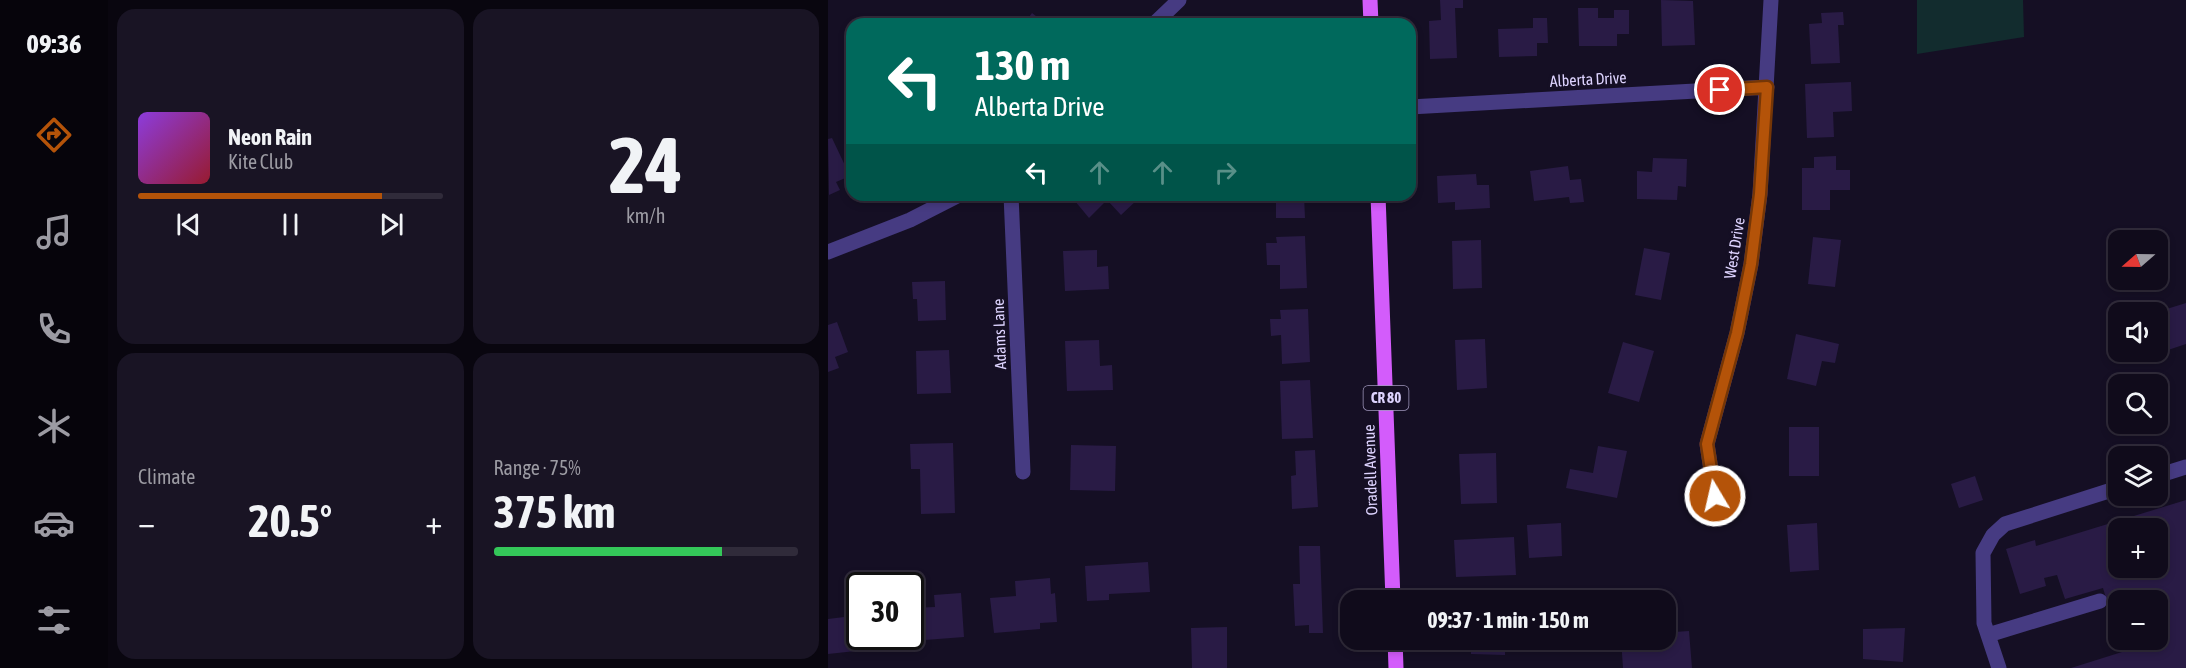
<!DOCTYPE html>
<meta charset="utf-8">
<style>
:root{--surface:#100b1b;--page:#191424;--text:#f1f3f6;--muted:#9c9ba3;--line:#302b3a;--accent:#b45309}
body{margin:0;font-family:"Asap Condensed",sans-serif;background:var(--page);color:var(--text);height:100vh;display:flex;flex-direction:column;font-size:22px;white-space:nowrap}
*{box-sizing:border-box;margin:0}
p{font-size:20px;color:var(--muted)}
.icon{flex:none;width:33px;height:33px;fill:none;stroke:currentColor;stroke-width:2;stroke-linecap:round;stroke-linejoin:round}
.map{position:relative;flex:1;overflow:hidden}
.drawer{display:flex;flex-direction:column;gap:9px;padding:9px;background:#09060f;width:720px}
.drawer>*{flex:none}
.banner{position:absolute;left:18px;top:18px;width:570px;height:183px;border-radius:18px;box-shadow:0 3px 9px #0003,0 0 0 2px var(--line);background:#00695c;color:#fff;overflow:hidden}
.needle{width:39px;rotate:250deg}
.tools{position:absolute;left:1280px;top:230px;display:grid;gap:12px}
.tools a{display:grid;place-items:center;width:60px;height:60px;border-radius:12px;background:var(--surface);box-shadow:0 3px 9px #0003,0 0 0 2px var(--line);font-size:30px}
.speed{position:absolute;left:18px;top:572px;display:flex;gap:12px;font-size:30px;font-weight:700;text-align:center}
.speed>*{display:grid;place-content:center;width:78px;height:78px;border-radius:50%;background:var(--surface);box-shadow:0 3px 9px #0003,0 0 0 2px var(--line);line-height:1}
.speed .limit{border:3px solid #111;border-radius:9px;background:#fff;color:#111}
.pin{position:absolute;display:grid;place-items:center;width:51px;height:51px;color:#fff;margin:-26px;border:3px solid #fff;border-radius:50%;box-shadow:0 2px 6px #0007}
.me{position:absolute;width:66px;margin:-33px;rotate:351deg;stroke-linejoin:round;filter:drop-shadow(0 0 4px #0008)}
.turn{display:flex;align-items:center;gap:21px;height:126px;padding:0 30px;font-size:27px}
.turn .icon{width:78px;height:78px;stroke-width:2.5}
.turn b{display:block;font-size:42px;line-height:51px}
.lanes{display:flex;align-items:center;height:57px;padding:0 30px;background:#0003;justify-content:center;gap:30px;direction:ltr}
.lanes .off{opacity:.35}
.big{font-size:45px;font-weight:700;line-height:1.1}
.drawer .tile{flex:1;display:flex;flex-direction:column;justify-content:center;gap:9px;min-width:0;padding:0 21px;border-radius:18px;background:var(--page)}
.drawer .dial{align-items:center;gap:0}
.dial b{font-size:78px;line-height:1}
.song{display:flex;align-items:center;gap:18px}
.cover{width:72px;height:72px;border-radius:9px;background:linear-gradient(135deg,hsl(270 70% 55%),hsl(350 70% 35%))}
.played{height:6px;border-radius:3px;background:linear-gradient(90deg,var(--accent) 80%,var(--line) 80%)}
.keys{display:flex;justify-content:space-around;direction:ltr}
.heat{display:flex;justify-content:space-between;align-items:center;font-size:33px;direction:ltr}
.charge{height:9px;border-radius:4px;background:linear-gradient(90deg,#34c759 75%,var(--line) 0)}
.drawer .tiles{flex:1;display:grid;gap:9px;grid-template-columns:repeat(2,1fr)}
.trip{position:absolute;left:512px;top:590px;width:336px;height:60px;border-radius:18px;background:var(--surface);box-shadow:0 3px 9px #0003,0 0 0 2px var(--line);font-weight:700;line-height:60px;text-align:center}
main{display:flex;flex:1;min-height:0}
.tabs{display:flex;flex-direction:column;width:108px;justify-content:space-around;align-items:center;background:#06040b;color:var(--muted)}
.tabs .icon{width:42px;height:42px}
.tabs .current{color:var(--accent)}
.tabs b{font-size:27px;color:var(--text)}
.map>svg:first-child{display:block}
.green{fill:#122c2e}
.building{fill:#291b45;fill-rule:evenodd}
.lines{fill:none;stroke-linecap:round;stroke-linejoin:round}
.minor{stroke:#463b82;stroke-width:15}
.major{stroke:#d35cfb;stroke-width:15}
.route-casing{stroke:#753606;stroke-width:15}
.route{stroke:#b45309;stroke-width:10}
.labels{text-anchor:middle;stroke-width:6;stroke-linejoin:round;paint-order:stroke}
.shield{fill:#150f24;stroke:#a198bd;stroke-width:1.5}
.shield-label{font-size:15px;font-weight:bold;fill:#ddd3fe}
.street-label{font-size:16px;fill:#ddd3fe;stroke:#150f24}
</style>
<main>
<nav class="tabs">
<b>09:36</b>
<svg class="icon current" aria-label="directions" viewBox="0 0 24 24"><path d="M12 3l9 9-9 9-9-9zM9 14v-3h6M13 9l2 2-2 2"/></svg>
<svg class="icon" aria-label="music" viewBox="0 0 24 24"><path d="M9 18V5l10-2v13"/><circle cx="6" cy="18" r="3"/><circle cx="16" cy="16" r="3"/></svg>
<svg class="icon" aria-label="phone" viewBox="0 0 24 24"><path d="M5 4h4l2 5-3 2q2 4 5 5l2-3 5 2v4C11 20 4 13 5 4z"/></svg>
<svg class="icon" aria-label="climate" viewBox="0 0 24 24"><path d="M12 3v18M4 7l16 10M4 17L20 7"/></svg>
<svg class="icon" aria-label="car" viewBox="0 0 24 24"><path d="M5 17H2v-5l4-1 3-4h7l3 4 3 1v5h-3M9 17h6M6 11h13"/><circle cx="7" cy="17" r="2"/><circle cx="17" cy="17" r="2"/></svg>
<svg class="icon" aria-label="filters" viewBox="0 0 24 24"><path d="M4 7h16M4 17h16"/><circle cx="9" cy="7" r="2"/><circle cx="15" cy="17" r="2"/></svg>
</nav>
<section class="drawer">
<div class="tiles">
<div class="tile">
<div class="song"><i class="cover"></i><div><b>Neon Rain</b><p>Kite Club</p></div></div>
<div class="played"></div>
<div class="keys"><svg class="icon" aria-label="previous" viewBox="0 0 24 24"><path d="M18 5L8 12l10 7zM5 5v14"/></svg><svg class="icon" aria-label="pause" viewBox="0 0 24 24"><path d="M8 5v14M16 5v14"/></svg><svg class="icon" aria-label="next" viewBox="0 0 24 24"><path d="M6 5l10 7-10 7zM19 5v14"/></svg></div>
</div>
<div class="tile dial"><b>24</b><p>km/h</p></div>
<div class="tile"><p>Climate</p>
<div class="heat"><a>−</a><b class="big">20.5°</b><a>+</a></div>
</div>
<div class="tile"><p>Range · 75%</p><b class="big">375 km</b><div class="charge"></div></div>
</div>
</section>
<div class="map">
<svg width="1358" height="668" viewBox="0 0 1358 668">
<rect width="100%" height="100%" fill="#150f24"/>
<path class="green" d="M1089,0h106l1,37 -107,17z"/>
<path class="building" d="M612,0h23v8h-8l2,50 -27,1 -1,-38 12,-1z
M833,0l32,1 2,44 -33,1z
M750,8h20v10h16v-8h15v24h-12v12h-38z
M1015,12l1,13h-6l2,38 -29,1 -2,-40 13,-1 -1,-10z
M204,13l14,11h-22z
M705,18h14l1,25h-11v13l-38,1 -1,-28 35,-1z
M1023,82l1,29 -19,1 1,25 -27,1 -2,-54z
M4,138l18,38 -14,6 4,8 -11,5 -1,-56z
M1008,156v14h14v20h-20v20h-28v-42h12v-11z
M825,158l34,1 -1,28 -8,-1 -1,14 -40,-1v-28l15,1z
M740,166l2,14 11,-1 3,23 -14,1 -1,-6 -35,4 -4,-30z
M648,174l1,11h12l1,23 -35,2v-8l-17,1 -1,-27z
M242,195h63l4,5 -16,15 -14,-15 -18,18z
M448,195h28l1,23h-29z
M477,236l2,52 -27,1v-24h-13l-1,-22h11l-1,-6z
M985,237l28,3 -6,47 -27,-3z
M653,240l1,48 -29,1 -1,-48z
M816,248l26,5 -9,47 -26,-5z
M269,250v17l11,-1 1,23 -44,2 -2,-40z
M117,281l1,39 -28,1 -1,-22h-4l-1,-17z
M1358,303v41l-42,14 -2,-7h15v-39z
M480,309l2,53 -28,2 -1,-29 -10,1 -1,-17h11l-1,-9z
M9,322l11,30 -13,5 4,11 -11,4v-47z
M968,334l43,10 -4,19 -13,-2 -6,25 -29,-7z
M657,339l2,49 -30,2 -2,-50z
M271,340l1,26 12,-1 1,25 -46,1 -2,-50z
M795,342l31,9 -15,51 -31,-9z
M121,350l2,43 -34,1 -1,-43z
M482,380l3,58 -31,1 -2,-58z
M961,427h30v49h-30z
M125,443l2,70 -34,1 -1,-45h-9l-1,-25z
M243,445l45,1 -1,45 -45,-1z
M770,446l29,5 -10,47 -51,-10 4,-19 23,4z
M487,450l3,57 -26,2 -1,-33 5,-1 -1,-24z
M668,453l1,50 -36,1 -2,-50z
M1147,476l8,24 -24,8 -8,-24z
M1358,500v168h-115l51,-16 -4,-13h39v-39h-39l-1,36 -14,-48 -38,11 -8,-24 -13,3 2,8 -26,8 -14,-45 29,-9 1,6zM1290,528h39v39h-39z
M733,523l1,33 -33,2 -2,-33z
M989,523l2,47 -29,2 -3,-47z
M686,537l2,38 -60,2 -2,-37z
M471,546h21l3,87h-14v-8l-14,1 -2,-42h7z
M320,562l2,30 -41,2v6l-22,1 -2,-35z
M222,578l1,16 4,-1 2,29 -17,1v6l-46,4 -4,-35 26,-2 -1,-15z
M133,593l3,44 -52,4 -2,-33 25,-1 -1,-12z
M32,615v21h3l2,14 -37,4v-35z
M846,626v6l15,-1 3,37h-69l-2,-29h44v-12z
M399,627v41h-35l-1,-40z
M1077,628l-2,34 -40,-3v-30z
M643,639h34v16l-34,-1z"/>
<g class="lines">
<path class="minor" d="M326,24l25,-24
M582,107l357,-20
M183,195l12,277
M0,252l82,-32 49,-25
M1329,476l29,-9
M887,496l-8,-52 30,-111 14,-69 9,-70 11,-194
M1160,635l112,-34
M1171,668l-15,-45 -1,-70 10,-18 12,-11 113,-36"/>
<path class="major" d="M542,0l1,24
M550,195l15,405
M567,639l1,29"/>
</g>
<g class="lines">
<defs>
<path id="route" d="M887,496l-8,-52 30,-111 14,-69 9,-70 7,-107 -47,3"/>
</defs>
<use href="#route" class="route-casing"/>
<use href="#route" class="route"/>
</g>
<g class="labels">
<rect class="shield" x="535.5" y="386" width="45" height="24" rx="4.5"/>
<g class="shield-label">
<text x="558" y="403">CR 80</text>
</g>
<g class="street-label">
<text transform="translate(760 79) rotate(-3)" y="6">Alberta Drive</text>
<text transform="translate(906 248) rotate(-81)" y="6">West Drive</text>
<text transform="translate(171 334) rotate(-92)" y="6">Adams Lane</text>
<text transform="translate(542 470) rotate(-92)" y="6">Oradell Avenue</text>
</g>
</g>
</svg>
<div class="tools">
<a><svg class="needle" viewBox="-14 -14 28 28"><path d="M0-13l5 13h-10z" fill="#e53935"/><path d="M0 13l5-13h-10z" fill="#9c9ba3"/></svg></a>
<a><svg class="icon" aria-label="sound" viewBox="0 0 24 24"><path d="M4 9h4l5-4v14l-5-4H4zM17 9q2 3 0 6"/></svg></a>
<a><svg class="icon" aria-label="search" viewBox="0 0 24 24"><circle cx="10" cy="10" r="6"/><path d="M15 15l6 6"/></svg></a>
<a><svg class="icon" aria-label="layers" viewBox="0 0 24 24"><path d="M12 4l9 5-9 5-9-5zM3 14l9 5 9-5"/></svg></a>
<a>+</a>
<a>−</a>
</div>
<div class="speed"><div class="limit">30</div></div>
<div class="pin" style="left:892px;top:90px;background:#d93025"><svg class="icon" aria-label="arrive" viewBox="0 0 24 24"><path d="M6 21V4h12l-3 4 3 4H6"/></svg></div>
<svg class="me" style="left:887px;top:496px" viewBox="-20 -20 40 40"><circle r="17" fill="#b45309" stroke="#fff" stroke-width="3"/><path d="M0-11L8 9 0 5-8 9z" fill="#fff"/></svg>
<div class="trip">09:37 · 1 min · 150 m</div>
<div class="banner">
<div class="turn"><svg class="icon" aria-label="left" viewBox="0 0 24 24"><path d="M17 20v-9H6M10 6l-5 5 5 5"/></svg><div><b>130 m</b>Alberta Drive</div></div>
<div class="lanes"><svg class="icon" aria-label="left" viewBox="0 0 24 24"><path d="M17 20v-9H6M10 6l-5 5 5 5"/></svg><svg class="icon off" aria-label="ahead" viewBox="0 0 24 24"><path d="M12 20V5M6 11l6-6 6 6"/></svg><svg class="icon off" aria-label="ahead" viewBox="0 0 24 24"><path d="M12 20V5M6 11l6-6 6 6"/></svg><svg class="icon off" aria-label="right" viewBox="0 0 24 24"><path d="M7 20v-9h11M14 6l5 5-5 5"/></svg></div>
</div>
</div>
</main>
